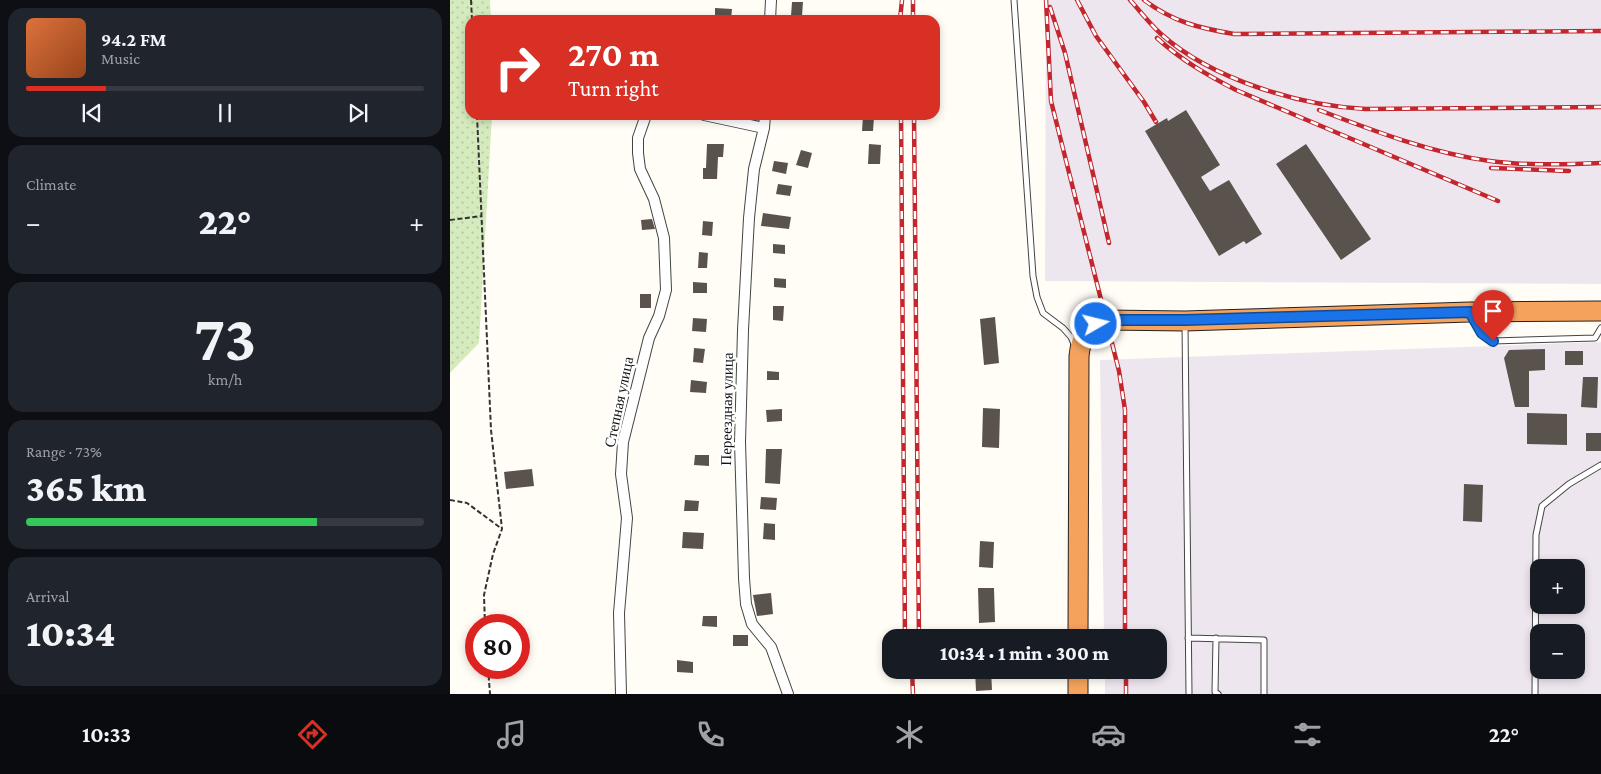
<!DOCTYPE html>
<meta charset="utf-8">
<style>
:root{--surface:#171b24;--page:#20242c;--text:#f1f3f6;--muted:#9ea1a6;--line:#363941;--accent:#d93025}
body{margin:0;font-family:"Crimson Pro",serif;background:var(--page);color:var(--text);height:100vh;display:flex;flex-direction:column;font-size:19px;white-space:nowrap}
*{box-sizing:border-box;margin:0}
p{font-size:16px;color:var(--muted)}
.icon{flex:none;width:28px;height:28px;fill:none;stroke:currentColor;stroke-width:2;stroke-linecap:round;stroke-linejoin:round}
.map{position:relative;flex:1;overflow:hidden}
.details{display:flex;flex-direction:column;gap:8px;padding:8px;background:#0d0f14;width:450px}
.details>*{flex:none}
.guide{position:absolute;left:15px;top:15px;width:475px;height:105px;border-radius:15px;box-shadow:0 2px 8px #0003;background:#d93025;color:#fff;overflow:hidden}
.controls{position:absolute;left:1080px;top:559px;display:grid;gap:10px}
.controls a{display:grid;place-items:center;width:55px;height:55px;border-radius:10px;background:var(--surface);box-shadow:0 2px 8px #0003;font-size:25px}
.speed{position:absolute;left:15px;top:614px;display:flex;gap:10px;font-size:25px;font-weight:700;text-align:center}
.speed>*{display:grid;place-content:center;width:65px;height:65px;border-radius:50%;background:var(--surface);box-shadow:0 2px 8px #0003;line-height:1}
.speed .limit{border:8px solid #d22;background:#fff;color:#111}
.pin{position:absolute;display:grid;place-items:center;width:42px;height:42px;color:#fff;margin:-51px -21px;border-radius:50% 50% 50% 0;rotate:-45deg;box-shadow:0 0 5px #0007}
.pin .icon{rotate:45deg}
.me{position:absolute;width:55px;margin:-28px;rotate:82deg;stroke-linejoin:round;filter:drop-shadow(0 0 4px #0008)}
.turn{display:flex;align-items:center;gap:18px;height:105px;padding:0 20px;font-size:22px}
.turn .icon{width:65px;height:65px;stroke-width:2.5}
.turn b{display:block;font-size:35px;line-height:42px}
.big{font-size:38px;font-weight:800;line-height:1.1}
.details .widget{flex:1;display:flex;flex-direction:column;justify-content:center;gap:8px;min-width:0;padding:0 18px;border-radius:15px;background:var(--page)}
.details .dial{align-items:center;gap:0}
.dial b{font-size:65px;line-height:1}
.song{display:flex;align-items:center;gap:15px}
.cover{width:60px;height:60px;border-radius:8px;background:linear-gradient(135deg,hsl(20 70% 55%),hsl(20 70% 35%))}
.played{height:5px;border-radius:2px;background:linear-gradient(90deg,var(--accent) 20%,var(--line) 20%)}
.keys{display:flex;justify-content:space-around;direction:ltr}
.heat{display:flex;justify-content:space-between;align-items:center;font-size:28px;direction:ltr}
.charge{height:8px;border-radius:4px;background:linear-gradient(90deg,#34c759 73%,var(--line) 0)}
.trip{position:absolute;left:432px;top:629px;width:285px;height:50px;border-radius:15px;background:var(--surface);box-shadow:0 2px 8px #0003;font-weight:800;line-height:50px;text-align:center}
.dock{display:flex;height:80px;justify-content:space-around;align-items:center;background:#090b0e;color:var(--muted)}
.dock .icon{width:35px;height:35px}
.dock .active{color:var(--accent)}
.dock b{font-size:22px;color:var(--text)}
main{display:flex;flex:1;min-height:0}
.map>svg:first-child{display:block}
.industrial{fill:#eee6ef;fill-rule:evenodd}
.grass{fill:url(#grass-dots)}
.building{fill:#5a524d}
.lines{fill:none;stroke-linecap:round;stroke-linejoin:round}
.lane-casing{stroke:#444;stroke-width:7}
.street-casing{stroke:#444;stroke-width:12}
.highway-casing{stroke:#222;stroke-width:21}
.path{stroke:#333;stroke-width:2;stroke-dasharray:5 2.5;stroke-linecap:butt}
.lane{stroke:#fff;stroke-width:5}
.street{stroke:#fff;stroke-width:10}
.highway{stroke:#f5a25d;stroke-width:19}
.rail-casing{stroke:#c4262e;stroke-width:4.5}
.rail{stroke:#fff;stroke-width:2.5;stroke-dasharray:8;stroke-linecap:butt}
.route-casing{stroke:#114b97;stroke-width:12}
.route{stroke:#1a73e8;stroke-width:9}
.labels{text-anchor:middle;stroke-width:5;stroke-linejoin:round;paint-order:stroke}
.street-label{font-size:15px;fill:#111;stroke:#fff}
</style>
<main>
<section class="details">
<div class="widget">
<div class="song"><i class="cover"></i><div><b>94.2 FM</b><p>Music</p></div></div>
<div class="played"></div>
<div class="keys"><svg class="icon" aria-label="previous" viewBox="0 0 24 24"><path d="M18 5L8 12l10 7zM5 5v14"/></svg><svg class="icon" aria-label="pause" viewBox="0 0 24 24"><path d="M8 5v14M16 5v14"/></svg><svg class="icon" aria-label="next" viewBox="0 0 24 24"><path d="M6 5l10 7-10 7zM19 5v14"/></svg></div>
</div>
<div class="widget"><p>Climate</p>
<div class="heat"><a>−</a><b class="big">22°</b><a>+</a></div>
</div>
<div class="widget dial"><b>73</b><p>km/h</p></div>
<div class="widget"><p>Range · 73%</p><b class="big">365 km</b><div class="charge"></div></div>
<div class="widget"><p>Arrival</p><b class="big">10:34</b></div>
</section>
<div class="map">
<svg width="1151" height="694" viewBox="0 0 1151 694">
<defs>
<pattern id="grass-dots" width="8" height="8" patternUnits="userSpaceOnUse" patternTransform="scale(1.25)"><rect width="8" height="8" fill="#d5ebbd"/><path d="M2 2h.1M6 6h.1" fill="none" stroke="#b6c8a1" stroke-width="1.8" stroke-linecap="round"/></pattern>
</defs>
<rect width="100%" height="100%" fill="#fffdf5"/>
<path class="industrial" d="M596,0h555v284l-556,-3z
M1151,342v352h-496v-24h54v-32l-55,-1 -4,-277zM1089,568h37v37h-37zM1089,632h37v38h-37z"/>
<path class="grass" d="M0,0h40l1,20h-21v95h22l-13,228 -29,30z"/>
<path class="building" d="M342,2h11l-1,14h-11z
M265,8l17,1 -1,11h-16z
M736,110l34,55 -19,12 9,14 19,-11 33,54 -16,10 -2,-3 -25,15 -74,-125 22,-13 1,3z
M413,116l11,1 -1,14h-11z
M257,144h17l-1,13h-5l-1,22h-14v-11h3z
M419,144l12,1 -1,19h-12z
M856,144l65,95 -30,21 -65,-96z
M351,150l11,3 -4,15 -12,-3z
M324,161l14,2 -2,11 -14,-3z
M328,184l14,2 -2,10 -14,-2z
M313,213l28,4 -2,12 -28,-3z
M202,219l3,10 -13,1 -1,-10z
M253,221l10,1 -1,14 -10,-1z
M323,244l12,1v9l-12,-1z
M249,252l9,1 -1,15h-9z
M324,278l12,1v9l-12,-1z
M243,282l14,1v10h-14z
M190,294h11v14h-11z
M323,306h11l-1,15 -10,-1z
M545,317l4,46 -15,2 -4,-46z
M243,318l14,1 -1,13 -14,-1z
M244,348l11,1 -2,14 -10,-1z
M1095,349v21l-16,1v36h-14l-11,-49 5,-8z
M1115,351h18v14h-18z
M317,371l12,1v8h-12z
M1133,377h15l-1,31 -16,-1z
M241,380l16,2 -1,11 -16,-1z
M533,408l17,1 -1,39 -17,-1z
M332,409v12l-15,1 -1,-12z
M1077,413l40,1v31l-40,-1z
M1136,433h15v18h-15z
M316,449h16l-2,35 -15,-1z
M245,455h14v11l-15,-1z
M82,469l2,17 -28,3 -2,-17z
M1014,484l19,1 -1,37 -19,-1z
M311,497l16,1 -1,12 -16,-1z
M235,500l14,1 -1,10h-14z
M314,523l11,1v16l-12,-1z
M233,532l21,1 -1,16 -21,-1z
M530,541l14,1 -1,26 -14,-1z
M528,588h16l1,34 -16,1z
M321,593l2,21 -16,2 -4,-21z
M253,616h14v11l-15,-1z
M283,635h15v11h-15z
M227,660l16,2v11l-16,-1z
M525,670h16l1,20 -16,1z"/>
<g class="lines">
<defs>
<path id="lane" d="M564,0l19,276 4,21 6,16 20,15 8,9 4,9
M1023,317l9,16 11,8 102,-3 6,-10
M735,325l4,369
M738,638l76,2v54
M766,638l-1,54 3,2
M1085,694l1,-159 6,-29 27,-22 32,-19"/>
<path id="street" d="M320,20l1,-20
M254,115l60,13
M315,115l-1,13 -10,41 -5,49 -6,112 -3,112 4,136 2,26 6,20 19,23 17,47
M171,694l-2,-81 8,-95 -6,-44 2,-32 26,-104 10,-22 7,-26 -2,-52 -10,-39 -14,-30 -2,-16v-15l8,-23"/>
<path id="highway" d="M628,638l1,-282c2,-19 8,-31 27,-36l79,1 285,-9 131,-1
M628,694v-24"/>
</defs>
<use href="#lane" class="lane-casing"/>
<use href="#street" class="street-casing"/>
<use href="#highway" class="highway-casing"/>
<path class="path" d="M21,0l1,20
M27,115l14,315 11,99 -9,25 -9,41 1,30
M0,220l32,-4
M0,500l17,3 35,26
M38,668l2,26"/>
<use href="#lane" class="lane"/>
<use href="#street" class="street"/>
<use href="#highway" class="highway"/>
<defs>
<path id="rail" d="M596,0l5,101 68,270 6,39v228
M627,0l19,36 48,66 12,20
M680,0c10,11 20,24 31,34 50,45 139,72 205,75l235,-2
M694,0c29,22 55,28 90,34l367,-3
M600,7l15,46 44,190
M450,20l2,-20
M463,20v-20
M707,38c24,22 50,37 79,52l262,111
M869,110c55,21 112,43 171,51 36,5 75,3 111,2
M451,115l4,523
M464,115l5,523
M1041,168l78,3
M462,670l1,24
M676,670v24"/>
</defs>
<use href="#rail" class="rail-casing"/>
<use href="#rail" class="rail"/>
</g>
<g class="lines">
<defs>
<path id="route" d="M646,324l10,-4h79l285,-8 12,21 11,8"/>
</defs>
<use href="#route" class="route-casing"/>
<use href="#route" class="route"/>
</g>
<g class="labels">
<g class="street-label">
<text transform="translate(169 402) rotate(-78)" y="5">Степная улица</text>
<text transform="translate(277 409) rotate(-89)" y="5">Переездная улица</text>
</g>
</g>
</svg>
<div class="controls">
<a>+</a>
<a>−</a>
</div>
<div class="speed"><div class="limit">80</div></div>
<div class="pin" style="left:1043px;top:341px;background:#d93025"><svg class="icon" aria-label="arrive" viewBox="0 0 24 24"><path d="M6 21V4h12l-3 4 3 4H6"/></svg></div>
<svg class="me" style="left:646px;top:324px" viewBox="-20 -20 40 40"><circle r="17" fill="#1a73e8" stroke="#fff" stroke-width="3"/><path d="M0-11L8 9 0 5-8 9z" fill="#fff"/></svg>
<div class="trip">10:34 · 1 min · 300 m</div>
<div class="guide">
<div class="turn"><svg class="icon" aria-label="right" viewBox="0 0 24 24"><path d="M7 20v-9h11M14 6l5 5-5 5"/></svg><div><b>270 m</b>Turn right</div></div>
</div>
</div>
</main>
<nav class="dock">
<b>10:33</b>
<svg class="icon active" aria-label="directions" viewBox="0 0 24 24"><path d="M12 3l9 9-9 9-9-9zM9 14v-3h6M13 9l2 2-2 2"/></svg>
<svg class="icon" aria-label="music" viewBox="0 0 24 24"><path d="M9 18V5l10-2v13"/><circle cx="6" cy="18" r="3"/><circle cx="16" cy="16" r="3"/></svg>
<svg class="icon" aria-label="phone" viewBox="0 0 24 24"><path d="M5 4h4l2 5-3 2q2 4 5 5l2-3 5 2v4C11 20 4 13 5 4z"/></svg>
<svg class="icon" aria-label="climate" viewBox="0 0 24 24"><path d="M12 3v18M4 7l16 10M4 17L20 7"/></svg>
<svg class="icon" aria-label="car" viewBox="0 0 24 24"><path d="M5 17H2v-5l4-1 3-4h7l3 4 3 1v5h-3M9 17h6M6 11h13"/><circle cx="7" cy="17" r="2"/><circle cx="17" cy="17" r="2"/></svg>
<svg class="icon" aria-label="filters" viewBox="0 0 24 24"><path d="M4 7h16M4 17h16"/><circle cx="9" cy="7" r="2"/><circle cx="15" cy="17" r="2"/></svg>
<b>22°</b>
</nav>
